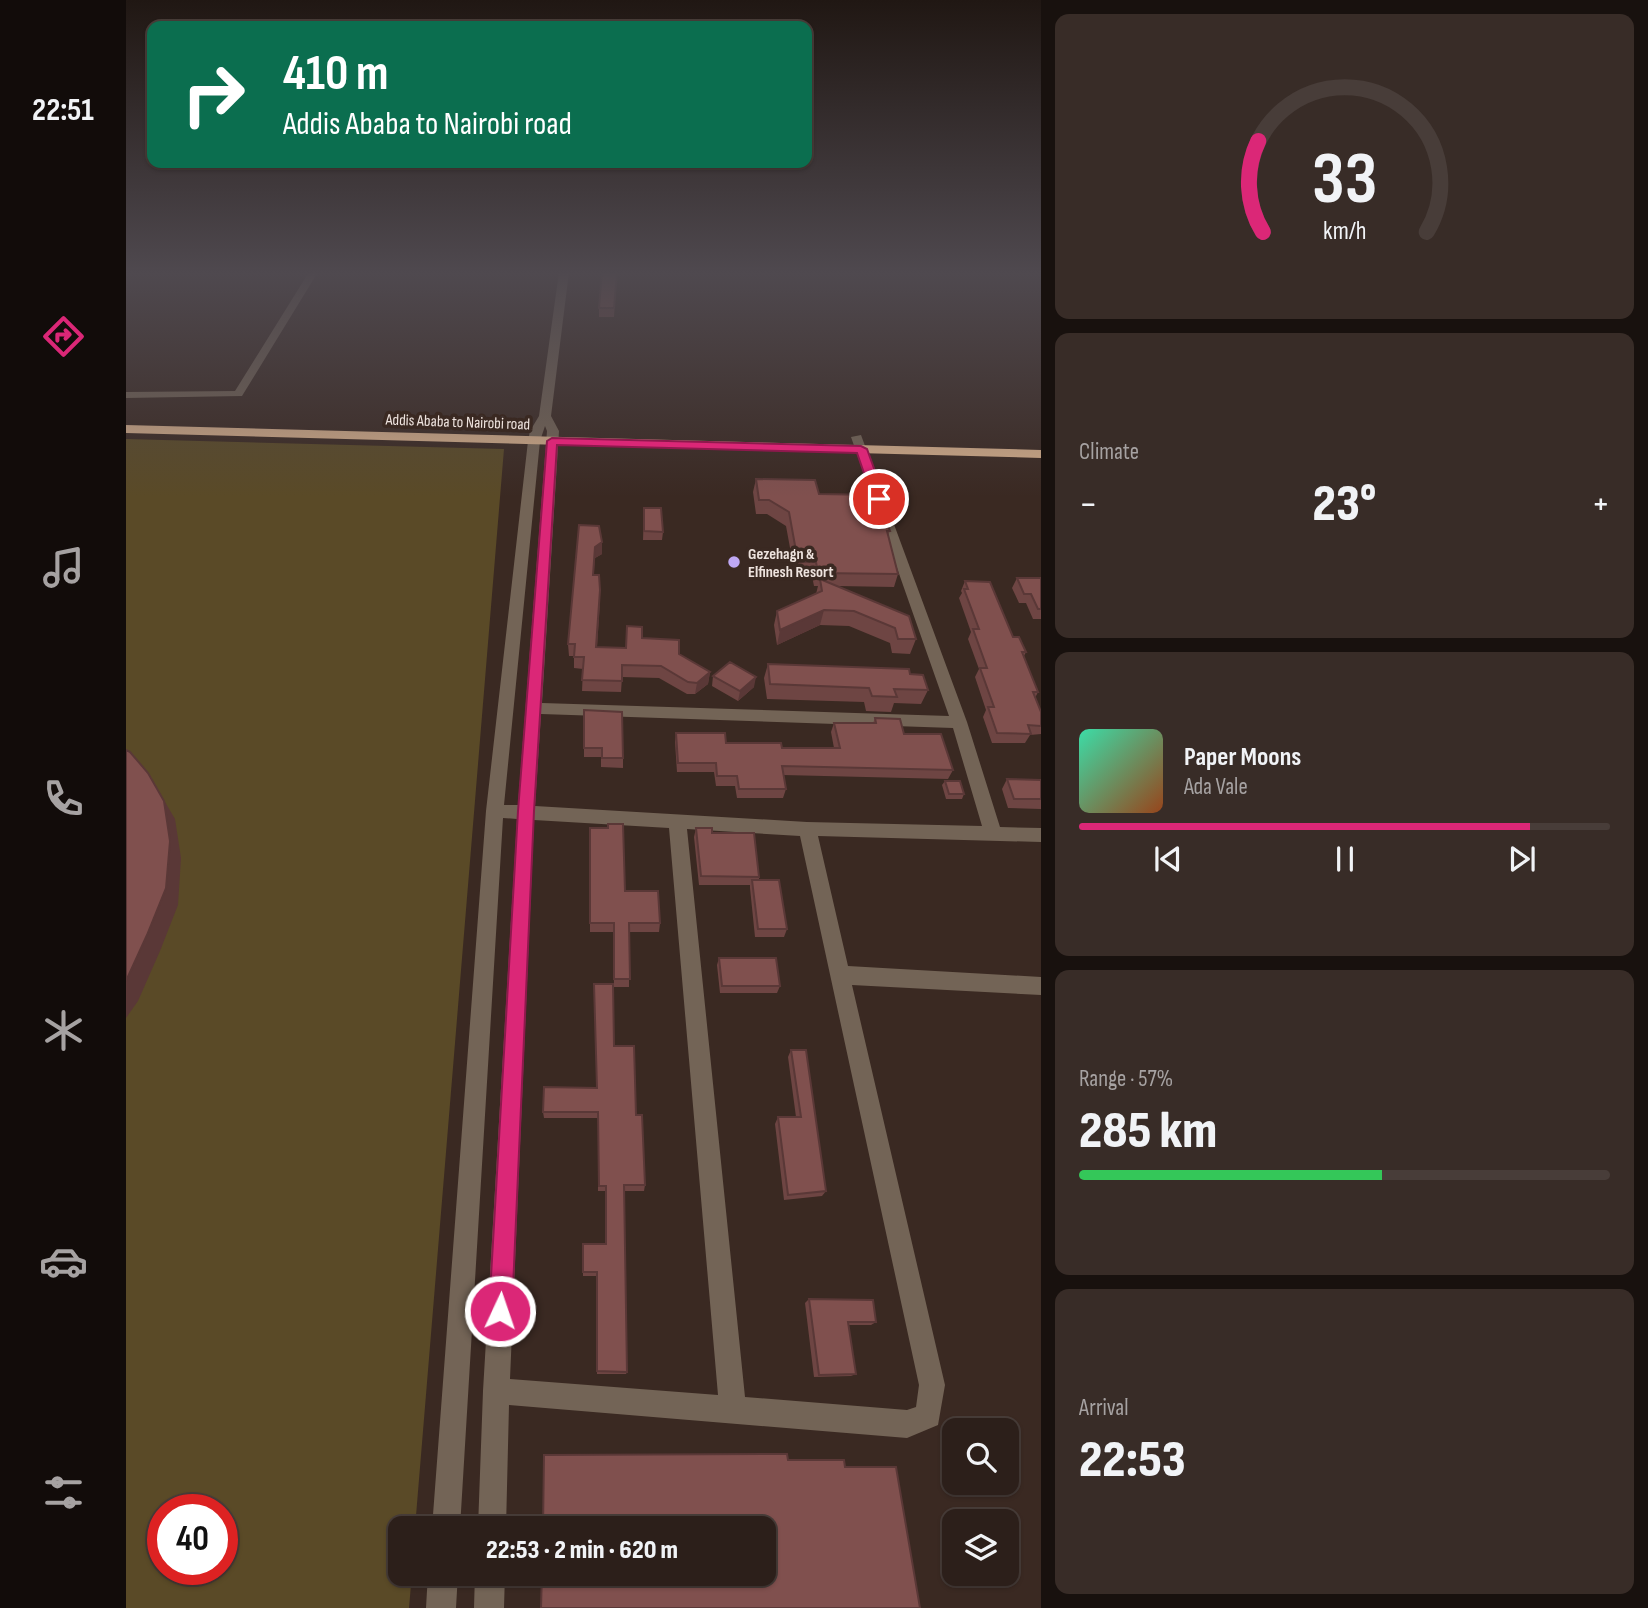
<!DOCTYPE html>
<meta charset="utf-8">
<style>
:root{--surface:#2c1f1a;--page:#382c27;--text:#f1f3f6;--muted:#a6a2a2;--line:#483d39;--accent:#db2777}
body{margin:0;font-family:"Sofia Sans Condensed",sans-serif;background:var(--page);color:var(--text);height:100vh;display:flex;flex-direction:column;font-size:26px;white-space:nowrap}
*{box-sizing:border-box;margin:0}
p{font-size:23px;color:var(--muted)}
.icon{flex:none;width:38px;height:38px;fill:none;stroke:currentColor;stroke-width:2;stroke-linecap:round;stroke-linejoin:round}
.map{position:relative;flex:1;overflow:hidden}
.sheet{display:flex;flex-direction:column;gap:14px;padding:14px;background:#18110e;width:607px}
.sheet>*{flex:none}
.hud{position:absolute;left:21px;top:21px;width:665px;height:147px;border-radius:14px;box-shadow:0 2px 5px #0004,0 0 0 2px var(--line);background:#0b6e4f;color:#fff;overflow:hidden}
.fabs{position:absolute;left:816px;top:1418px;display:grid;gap:14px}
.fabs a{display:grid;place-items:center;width:77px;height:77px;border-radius:14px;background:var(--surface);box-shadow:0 2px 5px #0004,0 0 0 2px var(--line);font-size:35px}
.speed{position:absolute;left:21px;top:1494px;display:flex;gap:14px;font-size:35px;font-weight:700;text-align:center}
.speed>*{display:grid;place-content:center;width:91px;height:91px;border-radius:50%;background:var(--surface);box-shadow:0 2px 5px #0004,0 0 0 2px var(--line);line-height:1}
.speed .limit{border:10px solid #d22;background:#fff;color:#111}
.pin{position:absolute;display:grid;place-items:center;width:60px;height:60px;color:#fff;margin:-30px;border:4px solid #fff;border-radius:50%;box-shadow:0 2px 7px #0007}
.me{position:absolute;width:77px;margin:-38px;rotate:3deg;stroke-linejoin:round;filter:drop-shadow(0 0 5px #0008)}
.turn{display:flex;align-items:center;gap:24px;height:147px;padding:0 21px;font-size:32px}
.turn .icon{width:91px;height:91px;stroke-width:2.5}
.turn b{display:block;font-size:49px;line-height:60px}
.big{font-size:52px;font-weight:800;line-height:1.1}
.sheet .tile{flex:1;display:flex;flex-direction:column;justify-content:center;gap:10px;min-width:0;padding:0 24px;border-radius:14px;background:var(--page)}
.sheet .dial{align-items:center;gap:0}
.dial svg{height:182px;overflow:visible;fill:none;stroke:var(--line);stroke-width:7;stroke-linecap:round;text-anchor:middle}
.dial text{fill:var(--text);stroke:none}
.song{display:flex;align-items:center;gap:21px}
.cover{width:84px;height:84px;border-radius:10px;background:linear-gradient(135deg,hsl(160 70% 55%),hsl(20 70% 35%))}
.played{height:7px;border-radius:4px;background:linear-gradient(90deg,var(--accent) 85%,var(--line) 85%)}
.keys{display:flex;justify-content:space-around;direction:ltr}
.heat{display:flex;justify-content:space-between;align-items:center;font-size:38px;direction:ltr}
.charge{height:10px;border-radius:5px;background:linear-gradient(90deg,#34c759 57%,var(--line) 0)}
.trip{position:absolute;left:262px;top:1516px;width:388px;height:70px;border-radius:14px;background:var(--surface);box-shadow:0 2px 5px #0004,0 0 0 2px var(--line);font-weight:800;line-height:70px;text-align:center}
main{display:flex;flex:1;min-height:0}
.tabs{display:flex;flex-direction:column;width:126px;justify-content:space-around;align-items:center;background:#120c0a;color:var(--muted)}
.tabs .icon{width:49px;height:49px}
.tabs .current{color:var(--accent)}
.tabs b{font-size:32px;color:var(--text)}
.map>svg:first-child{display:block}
.green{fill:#5a4a27;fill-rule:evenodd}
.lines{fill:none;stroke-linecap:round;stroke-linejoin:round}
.minor{fill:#736456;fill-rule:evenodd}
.highway{fill:#d4ae8b;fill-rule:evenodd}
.wall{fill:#6e4543}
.shaded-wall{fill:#5a3837}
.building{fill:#80504e;stroke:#5a3837;stroke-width:2}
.route{fill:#db2777;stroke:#8e194d;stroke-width:2}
.poi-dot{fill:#bfa8f4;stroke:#3a2922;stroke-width:2.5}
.labels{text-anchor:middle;stroke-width:7;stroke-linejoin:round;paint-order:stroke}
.far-street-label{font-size:16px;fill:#eee3de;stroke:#3a2922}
.far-poi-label{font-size:16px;font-weight:bold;fill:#eee3de;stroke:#3a2922;text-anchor:start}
</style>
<main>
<nav class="tabs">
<b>22:51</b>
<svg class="icon current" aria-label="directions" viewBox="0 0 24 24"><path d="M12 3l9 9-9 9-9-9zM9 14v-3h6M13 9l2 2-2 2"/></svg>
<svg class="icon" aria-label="music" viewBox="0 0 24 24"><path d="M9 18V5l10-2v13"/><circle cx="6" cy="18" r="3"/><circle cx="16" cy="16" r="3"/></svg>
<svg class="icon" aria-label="phone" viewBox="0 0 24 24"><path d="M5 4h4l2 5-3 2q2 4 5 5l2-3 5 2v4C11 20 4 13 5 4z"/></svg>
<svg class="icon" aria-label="climate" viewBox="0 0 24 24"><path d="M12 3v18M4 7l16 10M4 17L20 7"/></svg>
<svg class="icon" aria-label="car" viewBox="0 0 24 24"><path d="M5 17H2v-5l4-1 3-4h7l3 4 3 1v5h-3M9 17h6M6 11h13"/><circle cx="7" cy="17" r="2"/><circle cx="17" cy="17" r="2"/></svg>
<svg class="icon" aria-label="filters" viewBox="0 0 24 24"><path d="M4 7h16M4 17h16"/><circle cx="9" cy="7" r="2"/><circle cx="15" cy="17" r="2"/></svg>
</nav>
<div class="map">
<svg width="915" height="1608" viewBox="0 0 915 1608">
<rect width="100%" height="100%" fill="#3a2922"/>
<path class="green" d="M0,439l378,10 -89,1079h-14v45h11l-3,35h-283zM37,1510h59v60h-59z"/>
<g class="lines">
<path class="minor" d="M183,272h9l-76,124 -116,2v-6l109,-1z
M433,272h10l-18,144 8,15 -17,272 407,13 -98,-279 10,-2 106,287 33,105 41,1v14l-223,-6 30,130 193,11v18l-189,-10 93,400 -7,40 -31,13 -398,-33 -3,123h-28l5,-137 34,-572 -14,-1 -43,710h-28l54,-717 42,-370 2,-10 9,-15zM419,426l2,5 -29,374h-14l36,-364zM415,714l412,14 29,98 -175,-4 -272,-16zM408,820l135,8 49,567 -208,-16zM561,829l113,7 119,549 -3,22 -9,3 -162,-13z
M302,1573h30l-2,35h-30z
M349,1573h30l-1,35h-30z"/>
<path class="highway" d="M0,425l915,25v8l-915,-25z"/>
</g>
<path class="wall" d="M491,272l-3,45h-15v-9z
M630,479l63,15 71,37 -2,4 10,39 -4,13 -56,-1 78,53 -6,15 -18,-1 -2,-10 -41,-17 -29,-1 -43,20 -3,-20 3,-14 39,-17 2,-8h-4l-2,-10 -17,-1 -9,-49 -19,-12h-11l-3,-22z
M518,508l19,24 -1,8h-19z
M453,525l23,17v12l-7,4 -2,17 7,26 -3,46 29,1 16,-10 37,16 31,18 -2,12 -13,10h-8l-28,-16 -37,-1 -1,15 -39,-1 1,-22 -9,-1v-12h-5l-1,-12z
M891,578h24v41h-8l-7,-16h-7l-7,-15z
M839,581l61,71 -2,4 14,36 -3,6 6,14v22l-11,1 -5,8h-33l-9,-26 3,-7 -11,-33 4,-8 -11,-30 3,-7 -12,-34 3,-5 -1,-2z
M642,664l142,10 18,16 -7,14 -27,-1 -3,9 -25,-1 -2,-9 -97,-3 -3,-21z
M587,676l41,11 -16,14 -26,-15z
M458,710l39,48v10l-22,-1v-10h-17z
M749,718l29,16 49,36 -5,9 -165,-4 3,14 -3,9h-46l-2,-12h-19l-2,-14h-37l-2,-30 1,-9 50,10 56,5h52l-3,-16 3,-9h39z
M881,779l34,1v29l-33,-1 -6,-19z
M819,781l19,13 -2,5h-16l-4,-14z
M464,828l35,63 35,32 -1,9h-30v55h-15l-1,-55h-23z
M570,828l16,5 47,44v3l28,49 -3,8h-29l-5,-49v-3h-51l-5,-48z
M593,958l61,28 -3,7h-57l-3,-28z
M488,1046l22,69 9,70 -1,6h-20l3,181 -1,2h-29v-98h-14v-4l23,-28v-53h-8v-73h-54l-1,-6 54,-24z
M665,1050l35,141 -4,5 -38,4 -9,-76 3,-7h18l-8,-60z
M683,1299l67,23 -5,3h-23l8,49 -5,2 -37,1 -9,-74z"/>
<path class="shaded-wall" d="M476,542v12l-7,4 -2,28 2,-39z
M698,610l-4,15 -43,20 3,-15z
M584,672l-2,12 -13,10 2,-11z
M630,677l-2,10 -16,14 2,-10z
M22,773l27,46 6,39 -3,47 -18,46 -22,50 -12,17v-37z"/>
<path class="building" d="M476,272h15l-3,36h-15z
M630,479l59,1 4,14 58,1 13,36h-3l11,43 -80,-1 -2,-11h-18l-9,-50 -20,-12h-10z
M518,508h17l2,24 -19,-1z
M453,525l20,1 3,16 -7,5 -2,28h6l1,15 -4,57 30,1 1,-22 15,1v11l37,2v14l31,18 -13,11 -9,-1 -27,-16 -39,-1v16l-40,-1 2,-23h-10l1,-13h-7z
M891,578h24v31h-3l-7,-15h-7z
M694,579l89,37 7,23h-18l-3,-11 -41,-17 -30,-1 -44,20 -3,-19 45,-20z
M839,581l25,1 23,55h6l7,15h-4l16,40h-5l8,20v14l-13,-1 3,9 -34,-1 -9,-26h6l-14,-39h7l-14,-39h6l-15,-40h4z
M604,662l26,15 -16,14 -27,-15z
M642,664l141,5 1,5 13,1 5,15 -34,-1 3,8 -25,-1 -3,-8 -99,-4z
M458,710l38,2 1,46h-21v-10h-18z
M749,718l25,1 4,15h37l12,36 -171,-4 4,23h-47l-2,-13h-20l-1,-13h-38l-2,-30h49l1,10h55l1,5h58l-6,-25h42z
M0,750l4,2 18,21 16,28 6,40 -4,47 -19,47 -21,46z
M881,779l34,1v19h-27z
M819,781h15l4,13h-15z
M482,824h15l2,67h33l2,32h-31l1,56h-16v-56h-24v-95h18z
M570,828h16v5h42l5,44 -58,-1z
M626,880h27l8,49h-29z
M593,958h57l4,28h-58z
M468,984h19l1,62h20l2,69h6l3,70h-21l3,187 -30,-1v-99h-14v-28h23v-58h-7l-1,-74h-55l1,-25 53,1z
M665,1050h15l20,141 -38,4 -10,-78h23z
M683,1299l64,1 3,22h-28l8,52 -37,1z
M661,1454l1,6h56l1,7h51l24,141h-379l1,-35h223v-45h-222l1,-73z"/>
<linearGradient id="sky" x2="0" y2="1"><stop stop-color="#201713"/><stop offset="0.55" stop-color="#4f494f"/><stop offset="1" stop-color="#4f494f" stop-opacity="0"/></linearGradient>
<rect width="915" height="497" fill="url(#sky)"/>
<path class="route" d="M426,438l309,8 6,3 18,50 -6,3 -6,-3 -16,-46 -300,-8 -23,366 -22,500 -3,8 -9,4 -8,-4 -3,-8 29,-500 29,-370z"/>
<circle class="poi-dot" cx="608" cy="562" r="7"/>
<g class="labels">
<g class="far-street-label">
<text transform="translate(332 421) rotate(2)" y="6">Addis Ababa to Nairobi road</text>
</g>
<g class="far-poi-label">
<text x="622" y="559">Gezehagn &amp;<tspan x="622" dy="18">Elfinesh Resort</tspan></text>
</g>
</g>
</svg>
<div class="fabs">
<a><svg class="icon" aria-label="search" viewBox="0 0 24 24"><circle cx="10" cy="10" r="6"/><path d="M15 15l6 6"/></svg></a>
<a><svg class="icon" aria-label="layers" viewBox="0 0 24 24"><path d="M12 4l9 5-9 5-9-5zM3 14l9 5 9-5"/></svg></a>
</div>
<div class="speed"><div class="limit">40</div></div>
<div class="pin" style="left:753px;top:499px;background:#d93025"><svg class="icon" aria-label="arrive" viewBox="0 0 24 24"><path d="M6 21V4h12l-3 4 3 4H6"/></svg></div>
<svg class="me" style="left:374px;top:1311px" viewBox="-20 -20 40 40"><circle r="17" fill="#db2777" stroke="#fff" stroke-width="3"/><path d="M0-11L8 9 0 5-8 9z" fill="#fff"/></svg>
<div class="trip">22:53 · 2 min · 620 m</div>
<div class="hud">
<div class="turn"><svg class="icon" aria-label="right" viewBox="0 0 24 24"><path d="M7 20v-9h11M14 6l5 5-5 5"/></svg><div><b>410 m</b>Addis Ababa to Nairobi road</div></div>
</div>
</div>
<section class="sheet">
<div class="tile dial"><svg viewBox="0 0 100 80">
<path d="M14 69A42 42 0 1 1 86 69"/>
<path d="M14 69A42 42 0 0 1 12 29" stroke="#db2777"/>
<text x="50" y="56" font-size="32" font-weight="700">33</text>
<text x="50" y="72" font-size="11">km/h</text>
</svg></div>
<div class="tile"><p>Climate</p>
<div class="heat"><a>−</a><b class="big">23°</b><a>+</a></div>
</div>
<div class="tile">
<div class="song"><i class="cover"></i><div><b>Paper Moons</b><p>Ada Vale</p></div></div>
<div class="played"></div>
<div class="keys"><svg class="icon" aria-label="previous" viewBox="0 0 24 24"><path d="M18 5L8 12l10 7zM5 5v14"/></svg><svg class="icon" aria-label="pause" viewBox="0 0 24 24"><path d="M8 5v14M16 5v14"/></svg><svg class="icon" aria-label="next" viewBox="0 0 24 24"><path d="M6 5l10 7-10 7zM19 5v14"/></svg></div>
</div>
<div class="tile"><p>Range · 57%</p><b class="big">285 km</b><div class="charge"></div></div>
<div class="tile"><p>Arrival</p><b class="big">22:53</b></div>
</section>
</main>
